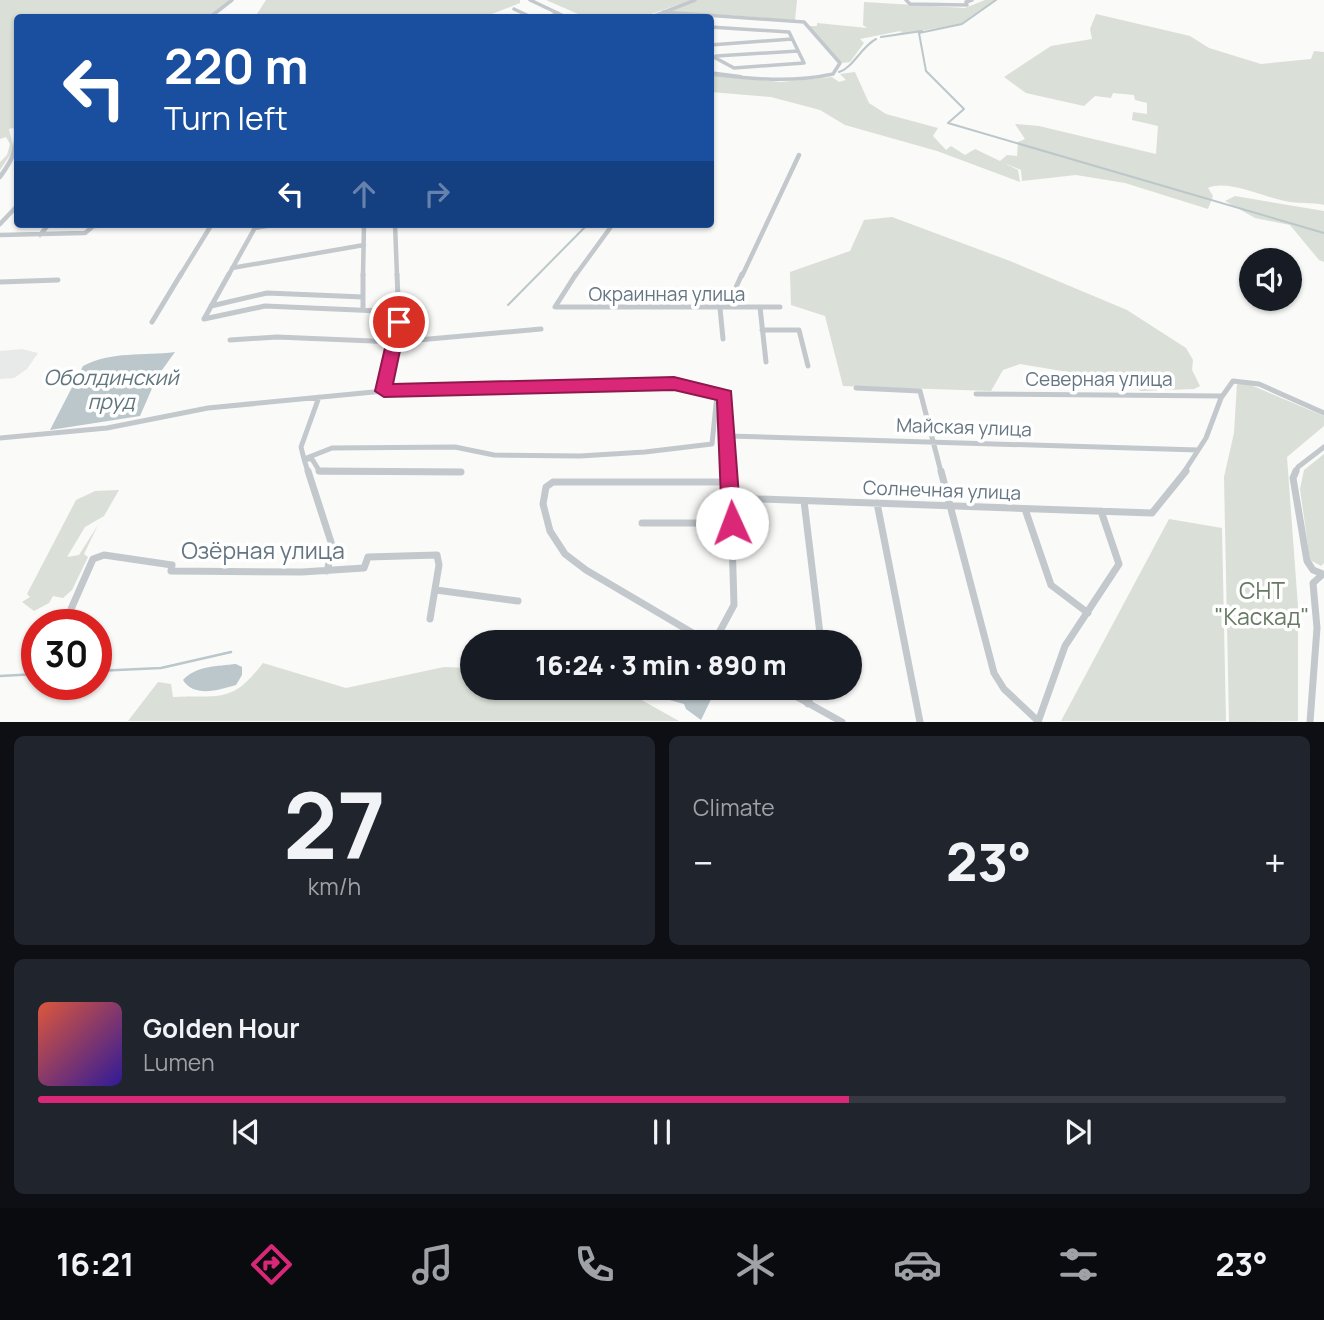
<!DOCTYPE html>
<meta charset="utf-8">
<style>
:root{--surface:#171b24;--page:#20242c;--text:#f1f3f6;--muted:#9ea1a6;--line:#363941;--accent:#db2777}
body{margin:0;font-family:Manrope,sans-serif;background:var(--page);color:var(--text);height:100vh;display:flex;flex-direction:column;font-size:26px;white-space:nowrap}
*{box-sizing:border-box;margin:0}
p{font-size:23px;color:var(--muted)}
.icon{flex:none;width:38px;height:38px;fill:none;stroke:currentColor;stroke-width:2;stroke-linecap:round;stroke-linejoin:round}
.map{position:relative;height:722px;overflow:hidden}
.panel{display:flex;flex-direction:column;gap:14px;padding:14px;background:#0d0f14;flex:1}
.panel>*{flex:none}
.banner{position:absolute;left:14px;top:14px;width:700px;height:214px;border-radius:7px;box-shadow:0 2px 5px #0004;background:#1a4fa0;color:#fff;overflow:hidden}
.tools{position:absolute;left:1239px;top:248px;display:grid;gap:14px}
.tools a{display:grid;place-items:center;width:63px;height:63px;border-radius:50%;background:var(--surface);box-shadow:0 2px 5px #0004;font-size:35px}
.speed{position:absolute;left:21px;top:609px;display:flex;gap:14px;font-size:35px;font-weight:700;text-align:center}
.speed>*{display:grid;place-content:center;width:91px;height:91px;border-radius:50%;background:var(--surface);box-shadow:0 2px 5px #0004;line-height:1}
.speed .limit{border:10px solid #d22;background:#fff;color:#111}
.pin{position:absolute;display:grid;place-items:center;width:60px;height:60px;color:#fff;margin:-30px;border:4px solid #fff;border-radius:50%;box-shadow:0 2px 7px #0007}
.me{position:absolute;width:77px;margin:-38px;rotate:358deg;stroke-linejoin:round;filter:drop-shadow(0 0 5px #0008)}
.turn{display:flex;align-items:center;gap:24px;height:147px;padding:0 35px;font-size:32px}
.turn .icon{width:91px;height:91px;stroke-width:2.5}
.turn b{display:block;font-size:49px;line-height:60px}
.lanes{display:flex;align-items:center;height:66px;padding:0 35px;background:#0003;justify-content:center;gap:35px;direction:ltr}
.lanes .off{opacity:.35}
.big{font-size:52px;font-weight:800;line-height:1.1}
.panel .widget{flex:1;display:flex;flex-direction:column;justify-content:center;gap:10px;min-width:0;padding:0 24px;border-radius:10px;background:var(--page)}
.panel .dial{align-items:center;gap:0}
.dial b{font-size:91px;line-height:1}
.song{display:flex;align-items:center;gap:21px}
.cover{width:84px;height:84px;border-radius:10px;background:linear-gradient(135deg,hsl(10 70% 55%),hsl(250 70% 35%))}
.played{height:7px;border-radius:4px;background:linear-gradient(90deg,var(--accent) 65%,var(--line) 65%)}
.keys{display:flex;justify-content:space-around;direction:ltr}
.heat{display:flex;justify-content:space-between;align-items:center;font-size:38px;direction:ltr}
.panel .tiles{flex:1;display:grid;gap:14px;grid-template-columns:1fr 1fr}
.widget:last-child{grid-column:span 2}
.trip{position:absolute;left:460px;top:630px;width:402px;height:70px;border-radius:35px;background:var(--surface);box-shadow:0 2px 5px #0004;font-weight:800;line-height:70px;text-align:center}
.dock{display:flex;height:112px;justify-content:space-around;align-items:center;background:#090b0e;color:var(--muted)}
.dock .icon{width:49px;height:49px}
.dock .current{color:var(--accent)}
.dock b{font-size:32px;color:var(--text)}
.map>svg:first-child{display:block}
.built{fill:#e8e9e9}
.green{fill:#dadfd7}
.water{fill:#bbc7cb}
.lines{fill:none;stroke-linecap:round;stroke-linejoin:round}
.stream-far1{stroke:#bbc7cb;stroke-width:2}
.stream{stroke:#bbc7cb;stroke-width:2.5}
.minor-far3{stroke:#c3c8cc;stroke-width:3.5}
.minor-far2{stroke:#c3c8cc;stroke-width:4.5}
.minor-far1{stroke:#c3c8cc;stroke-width:5}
.minor{stroke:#c3c8cc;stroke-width:7}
.route{fill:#db2777;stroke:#8e194d;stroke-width:2}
.labels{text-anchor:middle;stroke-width:7;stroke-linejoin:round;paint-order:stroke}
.street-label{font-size:19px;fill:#657683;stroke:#fff}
.water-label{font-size:21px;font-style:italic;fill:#60757c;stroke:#fff}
.near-street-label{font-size:23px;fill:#657683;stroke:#fff}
.near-park-label{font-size:23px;fill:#687a64;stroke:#fff}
</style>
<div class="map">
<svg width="1324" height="722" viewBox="0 0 1324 722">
<rect width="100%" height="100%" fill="#fafaf8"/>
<path class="built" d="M22,349l16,4 -11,16 -13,9 -14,1v-28z"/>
<path class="green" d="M0,0h232l-23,17 -191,1 -1,109 -8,2 5,20 -14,21v-8l7,-7 3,-11 -4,-7 -6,2z
M266,0h254v3l-36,14h-229z
M546,0h145l-51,18 -55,-1z
M697,0h100l-2,20 -127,-9z
M985,0h11l-34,24 -78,13 19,-5 -10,-2 7,1 -40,8 4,4 -14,19 -8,1 -33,-37h8v-3l50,5 -4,-3 1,-23 101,6z
M1096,14l94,22 19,12 52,16 50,-5 3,-8 10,1v153c-13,-3 -26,-1 -39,-4 -21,-4 -58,-22 -77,-13l5,8 -5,13 -83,-26 -49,-8 -54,6 -1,-11 -17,-7 14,7 2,12 -83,-31 -92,-26 -25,-15 -49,-13 -60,-5v-17l70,7 51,-5 7,5 7,-2 -6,-6 15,-2 14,31 17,11 52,14 -5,8 13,14 5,-4 14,9 10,-6 25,12 7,-6 10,1 1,-14 7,-3 -10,-15 24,2 117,28 2,-28 -26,-6 1,-8 14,2v-11l-12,-3 -1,-5 -21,-2 -2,5 -16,-2 -11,10 -58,-13 -22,-16 47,-31 41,-7 -2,-10z
M1235,196l89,15v51l-5,-2 -29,-35 -35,-7 -30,-17z
M892,217l118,44 117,49 59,38 7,12 -1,10 8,16 -6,3 -53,2 -19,-10 -102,-17 -17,6 -12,21 -148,-5 -18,-70 -34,-11 -1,-33 60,-21 14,-31z
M1237,383h9l78,33v10l-37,31 11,150v114l-69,1 -5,-245 10,-44z
M1324,454v109l-3,3 -11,-6 -10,-71 4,-19z
M119,490l-15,26 -19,11 -18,30 12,-2 19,-30 -14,29 4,3 -16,33 -9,8 -10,-2 -4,7 -15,8 -12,-9 8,-5 -3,-3 49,-94 19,-9z
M1169,519l53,9 4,193h-165z
M263,663l83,25 98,-21 28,1v20h137l29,10 41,23h-551l30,-39 13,2 2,13c47,-2 59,7 90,-34z"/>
<path class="water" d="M175,352l-18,25 -17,39 -90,14 33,-64c28,-15 61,-10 92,-14z
M236,664l6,3v8l-6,10c-17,5 -42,13 -53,-5 12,-14 35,-14 53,-16z
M667,688h44l4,3 -14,29 -15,-11 -2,-5 -22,-6z"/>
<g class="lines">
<path class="stream-far1" d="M996,0l-34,24 -43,9 7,38 38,38 -16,14 376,110
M881,37l41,-6
M710,72l31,4
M839,72c14,-4 22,-25 37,-33
M508,305l80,-81"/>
<path class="stream" d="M96,671l65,-3 70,-16
M0,676l37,-2"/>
<path class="minor-far3" d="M530,0l38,18
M906,0l4,4 57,1 -1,-3 6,-2
M514,9l19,9
M663,12l141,10 36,41 -7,11c-41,9 -81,5 -123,0
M209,18l23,-18
M546,18l12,-5
M649,18l46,-18
M710,27l79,5 15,31 -70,5 -24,-13
M710,45l82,-6
M716,56l82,-5"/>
<path class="minor-far2" d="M0,177c13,-18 17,-27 16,-49
M0,224l18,-19
M395,224l2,52
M94,226l36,-2
M255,228l22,-4
M0,235l85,-2 11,-9
M40,235l9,-11
M232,268l132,-23
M180,276l32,-52
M228,276l29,-52
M363,276l1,-52
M575,276l38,-52
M742,276l57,-121"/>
<path class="minor-far1" d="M576,274l-21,33h225
M0,282l58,-2
M211,306l56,-13 96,4
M727,307l15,-33
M760,307l6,55
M720,308l3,31
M363,310v-36
M204,319l61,-13 115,5 18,-3
M204,319l25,-45
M152,322l29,-48
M762,330h37l9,36
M230,340l47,-3 119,5 145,-13
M856,388l64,3 21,81
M384,391l15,-69 -2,-48
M976,394l245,2
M717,395h8l3,11 2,66
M319,397l-18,50 3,12h8l8,13h141
M729,436l469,14
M0,438l107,-10 101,-20 176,-17 290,-8 43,12 -5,49 -67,8 -65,4 -86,-1 -39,-8 -123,1 -28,11 4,13
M1184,472l22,-34 15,-40 12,-17 26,3 65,29
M1296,472l2,-5 26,-20"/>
<path class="minor" d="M308,471l23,71 1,9 -5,20
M319,471l142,1
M941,471l53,202 10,16 34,32
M1296,471l-3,7 14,83 6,9 10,4 -10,9 4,45 -7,94
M731,498l421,15 34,-42
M804,501l17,141
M877,503l43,219
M1025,509l26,76 37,28
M642,523h90
M436,590l82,11
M64,625l29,-66 11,-4 68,10 -1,6 131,1 62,-4 4,-11 69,-2 2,10 -9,54
M708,642l-122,-72 -21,-16 -15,-23 -7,-27 3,-17 7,-5h178
M714,642l20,-37 -4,-134
M781,688l61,34
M808,704l5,-16
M1038,722l27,-76 54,-82 -18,-53"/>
</g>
<path class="route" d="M399,317l7,5 -13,62 281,-7 57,14 10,132 -3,6 -6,2 -7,-2 -3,-6 -5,-123 -43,-10 -290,7 -9,-6 16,-69z"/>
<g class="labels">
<g class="street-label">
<text x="667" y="301">Окраинная улица</text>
<text x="1099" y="386">Северная улица</text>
<text transform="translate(964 427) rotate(2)" y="7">Майская улица</text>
<text transform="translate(942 490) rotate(2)" y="7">Солнечная улица</text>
</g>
<g class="water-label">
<text x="111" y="385">Оболдинский<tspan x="111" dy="24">пруд</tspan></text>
</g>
<g class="near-street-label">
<text x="263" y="559">Озёрная улица</text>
</g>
<g class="near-park-label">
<text x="1262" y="599">СНТ<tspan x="1262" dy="26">"Каскад"</tspan></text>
</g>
</g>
</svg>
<div class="tools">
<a><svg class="icon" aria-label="sound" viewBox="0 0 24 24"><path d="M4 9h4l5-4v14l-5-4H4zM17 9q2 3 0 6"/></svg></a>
</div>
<div class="speed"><div class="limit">30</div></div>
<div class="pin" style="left:399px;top:322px;background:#d93025"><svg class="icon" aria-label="arrive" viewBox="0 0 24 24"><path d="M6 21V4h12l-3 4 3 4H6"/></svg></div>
<svg class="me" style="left:732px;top:523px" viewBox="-20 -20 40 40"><circle r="19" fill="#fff"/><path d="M0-13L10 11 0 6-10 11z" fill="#db2777"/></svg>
<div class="trip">16:24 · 3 min · 890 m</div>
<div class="banner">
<div class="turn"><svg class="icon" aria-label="left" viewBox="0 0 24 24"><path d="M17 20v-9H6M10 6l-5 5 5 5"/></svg><div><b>220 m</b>Turn left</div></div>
<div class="lanes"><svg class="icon" aria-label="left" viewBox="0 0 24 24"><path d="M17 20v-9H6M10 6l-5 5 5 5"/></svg><svg class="icon off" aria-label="ahead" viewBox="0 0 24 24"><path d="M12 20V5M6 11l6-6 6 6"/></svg><svg class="icon off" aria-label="right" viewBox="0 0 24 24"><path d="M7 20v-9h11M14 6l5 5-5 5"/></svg></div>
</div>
</div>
<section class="panel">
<div class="tiles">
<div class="widget dial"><b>27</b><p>km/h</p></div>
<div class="widget"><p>Climate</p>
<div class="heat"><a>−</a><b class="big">23°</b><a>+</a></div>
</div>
<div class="widget">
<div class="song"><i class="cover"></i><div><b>Golden Hour</b><p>Lumen</p></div></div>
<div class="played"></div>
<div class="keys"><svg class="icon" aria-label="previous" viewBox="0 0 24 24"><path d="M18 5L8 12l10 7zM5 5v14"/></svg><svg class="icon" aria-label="pause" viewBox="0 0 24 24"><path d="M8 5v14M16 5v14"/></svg><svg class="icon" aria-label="next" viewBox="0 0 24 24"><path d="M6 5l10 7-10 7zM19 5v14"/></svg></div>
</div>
</div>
</section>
<nav class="dock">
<b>16:21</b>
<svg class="icon current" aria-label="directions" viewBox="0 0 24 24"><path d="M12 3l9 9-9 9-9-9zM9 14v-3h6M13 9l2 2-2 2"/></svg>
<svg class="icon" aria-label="music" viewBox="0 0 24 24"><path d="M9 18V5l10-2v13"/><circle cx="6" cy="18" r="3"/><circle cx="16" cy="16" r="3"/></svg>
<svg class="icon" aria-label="phone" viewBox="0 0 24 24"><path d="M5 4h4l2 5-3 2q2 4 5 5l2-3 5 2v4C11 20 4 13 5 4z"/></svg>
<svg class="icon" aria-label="climate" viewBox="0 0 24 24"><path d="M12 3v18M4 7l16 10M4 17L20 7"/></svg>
<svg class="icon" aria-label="car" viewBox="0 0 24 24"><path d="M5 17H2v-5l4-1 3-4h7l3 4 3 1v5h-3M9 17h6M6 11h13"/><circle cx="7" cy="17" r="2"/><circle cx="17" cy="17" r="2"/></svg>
<svg class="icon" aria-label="filters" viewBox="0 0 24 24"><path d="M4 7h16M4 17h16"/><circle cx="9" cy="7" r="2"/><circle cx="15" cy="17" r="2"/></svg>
<b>23°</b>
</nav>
